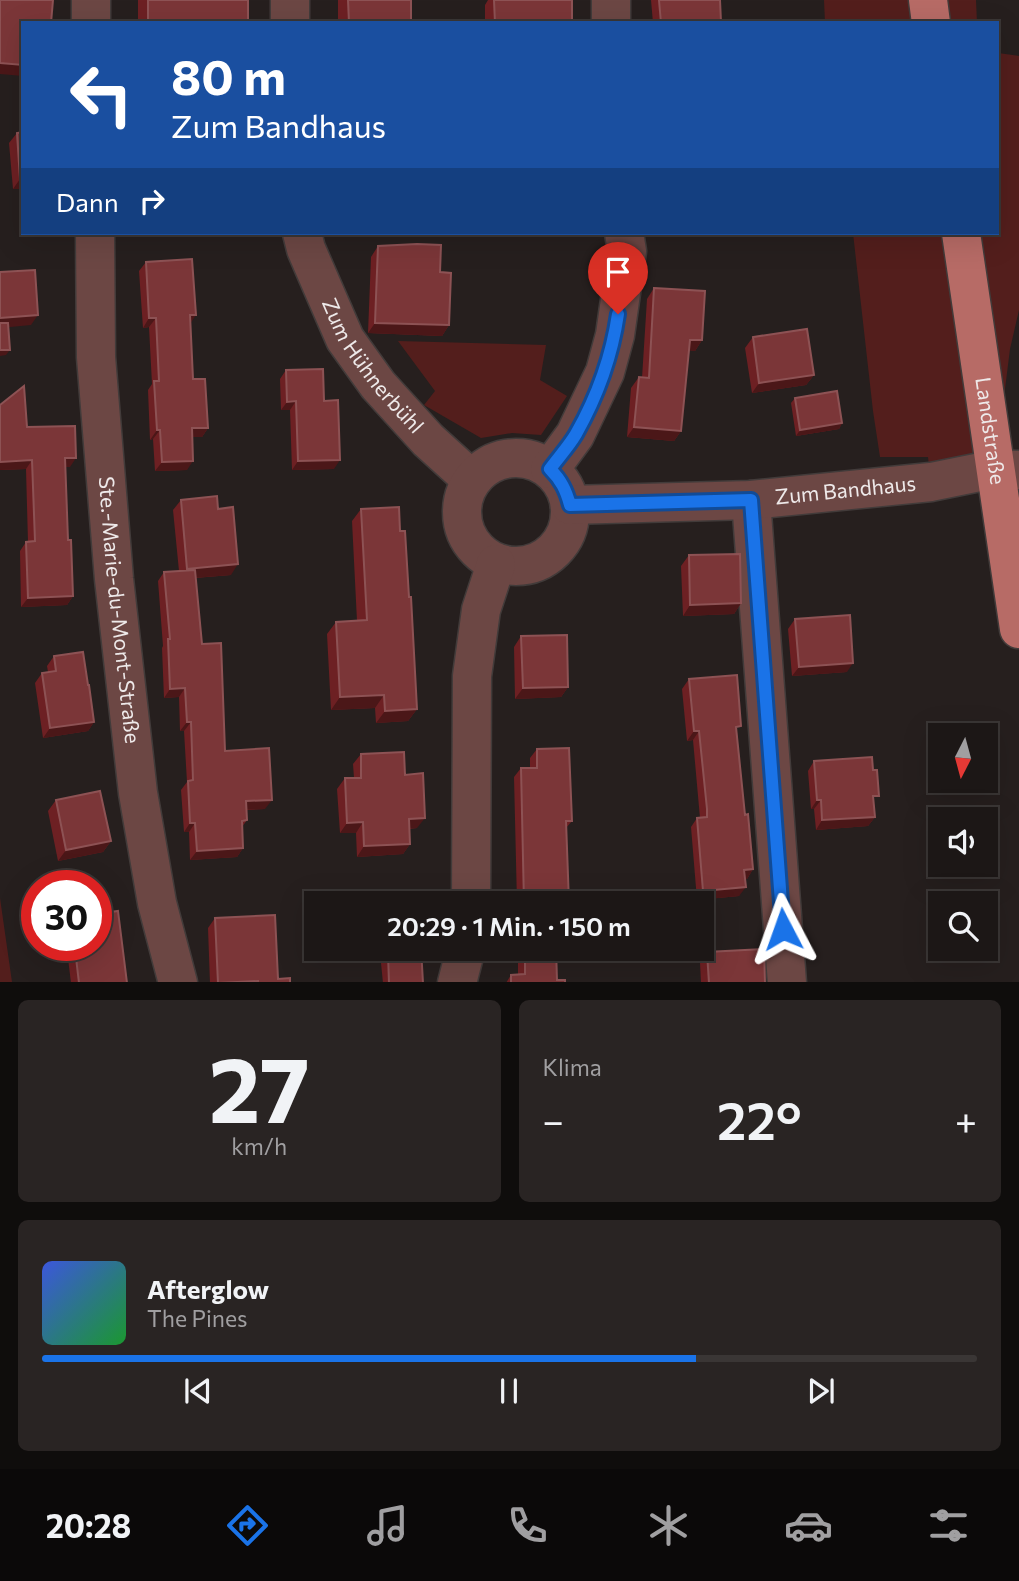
<!DOCTYPE html>
<html lang="de">
<meta charset="utf-8">
<style>
:root{--surface:#1c1716;--page:#292423;--text:#f1f3f6;--muted:#a09fa1;--line:#3a3635;--accent:#1a73e8}
body{margin:0;font-family:Commissioner,sans-serif;background:var(--page);color:var(--text);height:100vh;display:flex;flex-direction:column;font-size:26px;white-space:nowrap}
*{box-sizing:border-box;margin:0}
p{font-size:23px;color:var(--muted)}
.icon{flex:none;width:38px;height:38px;fill:none;stroke:currentColor;stroke-width:2;stroke-linecap:round;stroke-linejoin:round}
.map{position:relative;height:982px;overflow:hidden}
.drawer{display:flex;flex-direction:column;gap:18px;padding:18px;background:#0f0d0c;flex:1}
.drawer>*{flex:none}
.banner{position:absolute;left:21px;top:21px;width:978px;height:214px;border-radius:0px;box-shadow:0 7px 28px #0002,0 0 0 2px var(--line);background:#1a4fa0;color:#fff;overflow:hidden}
.needle{width:46px;rotate:186deg}
.controls{position:absolute;left:928px;top:723px;display:grid;gap:14px}
.controls a{display:grid;place-items:center;width:70px;height:70px;border-radius:0px;background:var(--surface);box-shadow:0 7px 28px #0002,0 0 0 2px var(--line);font-size:35px}
.speed{position:absolute;left:21px;top:870px;display:flex;gap:14px;font-size:35px;font-weight:700;text-align:center}
.speed>*{display:grid;place-content:center;width:91px;height:91px;border-radius:50%;background:var(--surface);box-shadow:0 7px 28px #0002,0 0 0 2px var(--line);line-height:1}
.speed .limit{border:10px solid #d22;background:#fff;color:#111}
.pin{position:absolute;display:grid;place-items:center;width:60px;height:60px;color:#fff;margin:-72px -30px;border-radius:50% 50% 50% 0;rotate:-45deg;box-shadow:0 0 7px #0007}
.pin .icon{rotate:45deg}
.me{position:absolute;width:77px;margin:-38px;rotate:356deg;stroke-linejoin:round;filter:drop-shadow(0 0 5px #0008)}
.turn{display:flex;align-items:center;gap:24px;height:147px;padding:0 35px;font-size:32px}
.turn .icon{width:91px;height:91px;stroke-width:2.5}
.turn b{display:block;font-size:49px;line-height:60px}
.then{display:flex;align-items:center;height:66px;padding:0 35px;background:#0003;gap:14px;font-size:26px}
.big{font-size:52px;font-weight:600;line-height:1.1}
.drawer .widget{flex:1;display:flex;flex-direction:column;justify-content:center;gap:10px;min-width:0;padding:0 24px;border-radius:10px;background:var(--page)}
.drawer .dial{align-items:center;gap:0}
.dial b{font-size:91px;line-height:1}
.song{display:flex;align-items:center;gap:21px}
.cover{width:84px;height:84px;border-radius:10px;background:linear-gradient(135deg,hsl(230 70% 55%),hsl(130 70% 35%))}
.played{height:7px;border-radius:4px;background:linear-gradient(90deg,var(--accent) 70%,var(--line) 70%)}
.keys{display:flex;justify-content:space-around;direction:ltr}
.heat{display:flex;justify-content:space-between;align-items:center;font-size:38px;direction:ltr}
.drawer .tiles{flex:1;display:grid;gap:18px;grid-template-columns:1fr 1fr}
.widget:last-child{grid-column:span 2}
.trip{position:absolute;left:304px;top:891px;width:410px;height:70px;border-radius:0px;background:var(--surface);box-shadow:0 7px 28px #0002,0 0 0 2px var(--line);font-weight:600;line-height:70px;text-align:center}
.dock{display:flex;height:112px;justify-content:space-around;align-items:center;background:#0b0909;color:var(--muted)}
.dock .icon{width:49px;height:49px}
.dock .selected{color:var(--accent)}
.dock b{font-size:32px;color:var(--text)}
.map>svg:first-child{display:block}
.green{fill:#531e1c}
.lines{fill:none;stroke-linecap:round;stroke-linejoin:round}
.street-casing{stroke:#423b3a;stroke-width:41}
.primary-casing{stroke:#423b3a;stroke-width:41}
.street{stroke:#6c4744;stroke-width:38}
.primary{stroke:#b76b66;stroke-width:38}
.wall{fill:#6d2023}
.shaded-wall{fill:#4b1718}
.building{fill:#7b3638;stroke:#8d5254;stroke-width:2}
.route-casing{stroke:#114b97;stroke-width:18}
.route{stroke:#1a73e8;stroke-width:12}
.labels{text-anchor:middle;stroke-width:7;stroke-linejoin:round;paint-order:stroke}
.street-label{font-size:21px;fill:#eee9e9;stroke:#1c1515}
</style>
<div class="map">
<svg width="1019" height="983" viewBox="0 0 1019 983">
<rect width="100%" height="100%" fill="#261f1e"/>
<path class="green" d="M824,0h152l1,23h-152z
M998,53l21,3v254l-9,39 -15,120 -64,13 -3,-25h-48l-7,-46 -20,-178h145z
M398,341l148,4 -6,35 27,16 -26,39 -29,-2 -31,5 -57,-33 11,-14z
M0,898l12,84h-12z"/>
<g class="lines">
<defs>
<g id="street">
<path d="M91,0v23"/>
<path d="M290,0v23"/>
<path d="M611,0v23"/>
<path id="s1" d="M95,233l1,124 18,222 24,214 19,110 21,80"/>
<path id="s2" d="M302,233l4,16 39,90 33,46 50,55 44,40"/>
<circle cx="516" cy="512" r="54"/>
<path d="M550,469l25,-34 30,-63 10,-37 12,-84 -3,-18"/>
<path d="M751,500l36,483"/>
<path id="s3" d="M570,505l181,-5 180,-18 64,-13 24,1"/>
<path d="M471,903l1,-227 9,-66 15,-46"/>
<path d="M457,983l9,-35"/>
</g>
<g id="primary">
<path d="M928,0l3,23"/>
<path id="s4" d="M961,233l58,396"/>
</g>
</defs>
<use href="#street" class="street-casing"/>
<use href="#primary" class="primary-casing"/>
<use href="#street" class="street"/>
<use href="#primary" class="primary"/>
</g>
<path class="wall" d="M138,0h110v23h-110z
M338,0h73v23h-73z
M488,0h84v23h-87v-18z
M651,0h69l1,22 -68,1z
M23,132v57h-10l-4,-46 8,-10z
M378,246l62,26 9,53 -7,11 -74,-3 3,-76z
M146,262l44,62 3,55 15,49 -6,9h-10l-5,33 -32,1 -2,-32 -3,1 -2,-50 4,-6 -3,-57 -6,1 -4,-57z
M654,288l48,52 -7,11 -6,-1 -8,81 -7,10 -47,-4 4,-49 8,-11 3,1 5,-79z
M753,337l61,38 -8,10 -54,8 -7,-45z
M286,370l38,31 10,68 -42,1 -2,-60h-9l-1,-31z
M795,398l47,25 -3,6 -43,7 -5,-33z
M0,405l27,22 43,40h-5l3,73 5,56 -6,9 -46,2 -1,-56 6,-9h2l-2,-73 -26,1z
M181,500l37,9 13,66 -36,3 7,66 23,107 40,58 -18,1v10l-5,7 1,21 -6,9 -47,3 -1,-28h-5l-3,-42 6,-8 -3,-51h-4l-1,-34 -15,1 -2,-50 1,-2 -5,-65 6,-9 15,-1 -6,-61z
M361,509l39,22 9,66 8,112 -9,12 -32,2 -1,-15 -44,2 -4,-76 9,-12 21,-1 -5,-100z
M689,555l52,48 -7,11 -51,2 -2,-50z
M795,619l52,53 -55,4 -4,-47z
M521,636l47,51 -7,10 -46,2 -1,-52z
M54,656l34,29 6,37 -6,9 -45,7 -8,-55 7,-10 6,-1 -1,-6z
M689,679l48,53 8,83 8,54 -6,10h-2l-6,17 -42,4 -6,-73 6,-9h3l-7,-78 -6,1 -5,-52z
M537,749l35,72 -6,7 3,75h-52l-3,-126 7,-9h9v-10z
M361,754l56,74 -8,1 1,15 -7,10 -46,3 -1,-24h-16l-3,-44 8,-11h9l-1,-14z
M814,761l60,42 1,14 -7,9 -52,4 -2,-21h-3l-3,-38z
M56,800l55,41 -8,11 -45,9 -10,-50z
M215,918l63,61 12,4h-80l-2,-55z
M81,945h15l31,38h-56l-3,-25 7,-9 6,-1z
M368,948h53l2,35h-40l-2,-20h-13z
M518,948h38l1,32 8,3h-59l5,-8 7,-1z
M707,952l58,31h-64l-1,-21z"/>
<path class="shaded-wall" d="M0,63l23,2v11l-23,-2z
M20,179h3v10h-10z
M38,315l-7,10 -31,3v-10z
M190,315h6l-6,9z
M149,318h7l-7,9 -6,1z
M375,323l74,2 -7,11 -74,-3z
M690,340h12l-7,11 -12,-1z
M0,350h10l-4,5 -6,1z
M814,375l-8,10 -54,8 7,-10z
M296,401l-6,9h-9l6,-8z
M842,423l-3,6 -43,7 4,-6z
M634,427l47,4 -7,10 -47,-4z
M192,428h16l-6,9h-17z
M157,430h3l-7,9 -3,1z
M65,458h11l-6,9h-11z
M32,460l-6,9 -26,1v-8z
M340,460l-6,9 -42,1 6,-9z
M193,461l-6,9 -32,1 7,-9z
M238,564l-7,11 -51,4 7,-10z
M73,596l-6,9 -46,2 7,-9z
M741,603l-7,11 -51,2 7,-11z
M853,663l-6,9 -55,4 7,-9z
M568,687l-7,10 -46,2 8,-11z
M185,688l-6,9 -15,1 6,-9z
M384,695l-9,13 -44,2 9,-13z
M417,709l-9,12 -32,2 9,-12z
M94,722l-6,9 -45,7 7,-10z
M187,722h4l-7,9h-4z
M694,731h5l-6,9 -6,1z
M272,800l-7,9 -25,1 6,-9z
M817,800h4l-7,9h-3z
M875,817l-7,9 -52,4 6,-10z
M425,818l-8,10 -16,1 8,-10z
M363,822l-7,11h-16l7,-10z
M190,823h5l-6,9h-5z
M111,841l-8,11 -45,9 8,-11z
M410,844l-7,10 -46,3 7,-11z
M243,848l-6,9 -47,3 7,-9z
M753,869l-6,10h-9l6,-9z
M746,887l-7,9 -42,4 6,-9z
M388,954l-7,9h-13l6,-8z"/>
<path class="building" d="M0,0h53l-2,23h-28v42l-23,-2z
M148,0h100v23h-100z
M348,0h63v23h-62z
M494,0h78v23h-77z
M659,0h61l1,22 -60,1z
M23,132v47h-3l-3,-46z
M417,244l24,1 -1,27 11,1 -2,52 -74,-2 3,-77z
M192,259l4,56h-6l3,64h12l3,49h-16l1,33 -31,1 -2,-32h-3l-3,-49h5l-3,-63h-7l-3,-56z
M35,270l3,45 -38,3v-46z
M654,288l51,3 -3,49h-12l-9,91 -47,-4 5,-50 10,1z
M0,323h8l2,27h-10z
M807,329l7,46 -55,8 -6,-46z
M323,369l1,32 14,-1 2,60 -42,1 -2,-60 -9,1 -1,-32z
M24,386l3,41 48,-1 1,32h-11l3,82h3l2,56 -45,2 -2,-56 9,-1 -3,-81 -32,2v-57z
M837,391l5,32 -42,7 -5,-32z
M217,496l1,13 15,-2 5,57 -51,5 -6,-69z
M399,507l1,24h5l4,66h2l6,112 -32,2 -1,-16 -44,2 -4,-75 31,-2 -6,-111z
M740,554l1,49 -51,2 -1,-50z
M195,570l7,74 19,-1 4,108 44,-3 3,52 -26,1 1,19 -5,1 1,27 -46,3 -2,-28h-5l-2,-42 5,-1 -2,-58h-4l-2,-34 -15,1 -2,-50h2l-6,-67z
M850,615l3,48 -54,4 -4,-48z
M567,635l1,52 -45,1 -2,-52z
M83,652l5,33h1l5,37 -44,6 -8,-55 14,-2 -2,-15z
M737,675l4,51 -5,1 9,88 3,-1 5,55 -9,1 2,17 -43,4 -6,-73 10,-1v-8l-8,-78h-5l-5,-52z
M569,748l3,73h-6l3,82h-45l-3,-135h16v-19z
M404,752l1,23 18,-2 2,45 -16,1 1,25 -46,2 -1,-24 -16,1 -2,-45h16v-24z
M872,757l1,13h4l2,26h-6l2,21 -53,3 -1,-20h-4l-3,-39z
M100,791l11,50 -45,9 -10,-50z
M418,899v4h-45v-1z
M118,911l9,72h-48l-4,-34 14,-2v-2h7v-31z
M275,915l3,64 12,-1v5h-32v-2l-40,2 -3,-65z
M374,948h47l2,35h-34l-1,-29 -14,1z
M525,948h31l1,32h8v3h-54v-8l14,-1z
M764,949l1,34h-56l-2,-31z"/>
<g class="lines">
<defs>
<path id="route" d="M618,314c-6,41 -21,83 -42,120 -7,12 -18,24 -26,35 11,11 16,21 20,36l181,-5 32,429"/>
</defs>
<use href="#route" class="route-casing"/>
<use href="#route" class="route"/>
</g>
<g class="labels">
<g class="street-label">
<text dy="7" stroke="none"><textPath href="#s2" startOffset="152">Zum Hühnerbühl</textPath></text>
<text dy="7" stroke="none"><textPath href="#s4" startOffset="200">Landstraße</textPath></text>
<text dy="7" stroke="none"><textPath href="#s3" startOffset="276">Zum Bandhaus</textPath></text>
<text dy="7" stroke="none"><textPath href="#s1" startOffset="378">Ste.-Marie-du-Mont-Straße</textPath></text>
</g>
</g>
</svg>
<div class="controls">
<a><svg class="needle" viewBox="-14 -14 28 28"><path d="M0-13l5 13h-10z" fill="#e53935"/><path d="M0 13l5-13h-10z" fill="#a09fa1"/></svg></a>
<a><svg class="icon" aria-label="sound" viewBox="0 0 24 24"><path d="M4 9h4l5-4v14l-5-4H4zM17 9q2 3 0 6"/></svg></a>
<a><svg class="icon" aria-label="search" viewBox="0 0 24 24"><circle cx="10" cy="10" r="6"/><path d="M15 15l6 6"/></svg></a>
</div>
<div class="speed"><div class="limit">30</div></div>
<div class="pin" style="left:618px;top:314px;background:#d93025"><svg class="icon" aria-label="arrive" viewBox="0 0 24 24"><path d="M6 21V4h12l-3 4 3 4H6"/></svg></div>
<svg class="me" style="left:783px;top:929px" viewBox="-20 -20 40 40"><path d="M0-17L14 15 0 8-14 15z" fill="#1a73e8" stroke="#fff" stroke-width="4"/></svg>
<div class="trip">20:29 · 1 Min. · 150 m</div>
<div class="banner">
<div class="turn"><svg class="icon" aria-label="left" viewBox="0 0 24 24"><path d="M17 20v-9H6M10 6l-5 5 5 5"/></svg><div><b>80 m</b>Zum Bandhaus</div></div>
<div class="then">Dann<svg class="icon" aria-label="right" viewBox="0 0 24 24"><path d="M7 20v-9h11M14 6l5 5-5 5"/></svg></div>
</div>
</div>
<section class="drawer">
<div class="tiles">
<div class="widget dial"><b>27</b><p>km/h</p></div>
<div class="widget"><p>Klima</p>
<div class="heat"><a>−</a><b class="big">22°</b><a>+</a></div>
</div>
<div class="widget">
<div class="song"><i class="cover"></i><div><b>Afterglow</b><p>The Pines</p></div></div>
<div class="played"></div>
<div class="keys"><svg class="icon" aria-label="previous" viewBox="0 0 24 24"><path d="M18 5L8 12l10 7zM5 5v14"/></svg><svg class="icon" aria-label="pause" viewBox="0 0 24 24"><path d="M8 5v14M16 5v14"/></svg><svg class="icon" aria-label="next" viewBox="0 0 24 24"><path d="M6 5l10 7-10 7zM19 5v14"/></svg></div>
</div>
</div>
</section>
<nav class="dock">
<b>20:28</b>
<svg class="icon selected" aria-label="directions" viewBox="0 0 24 24"><path d="M12 3l9 9-9 9-9-9zM9 14v-3h6M13 9l2 2-2 2"/></svg>
<svg class="icon" aria-label="music" viewBox="0 0 24 24"><path d="M9 18V5l10-2v13"/><circle cx="6" cy="18" r="3"/><circle cx="16" cy="16" r="3"/></svg>
<svg class="icon" aria-label="phone" viewBox="0 0 24 24"><path d="M5 4h4l2 5-3 2q2 4 5 5l2-3 5 2v4C11 20 4 13 5 4z"/></svg>
<svg class="icon" aria-label="climate" viewBox="0 0 24 24"><path d="M12 3v18M4 7l16 10M4 17L20 7"/></svg>
<svg class="icon" aria-label="car" viewBox="0 0 24 24"><path d="M5 17H2v-5l4-1 3-4h7l3 4 3 1v5h-3M9 17h6M6 11h13"/><circle cx="7" cy="17" r="2"/><circle cx="17" cy="17" r="2"/></svg>
<svg class="icon" aria-label="filters" viewBox="0 0 24 24"><path d="M4 7h16M4 17h16"/><circle cx="9" cy="7" r="2"/><circle cx="15" cy="17" r="2"/></svg>
</nav>
